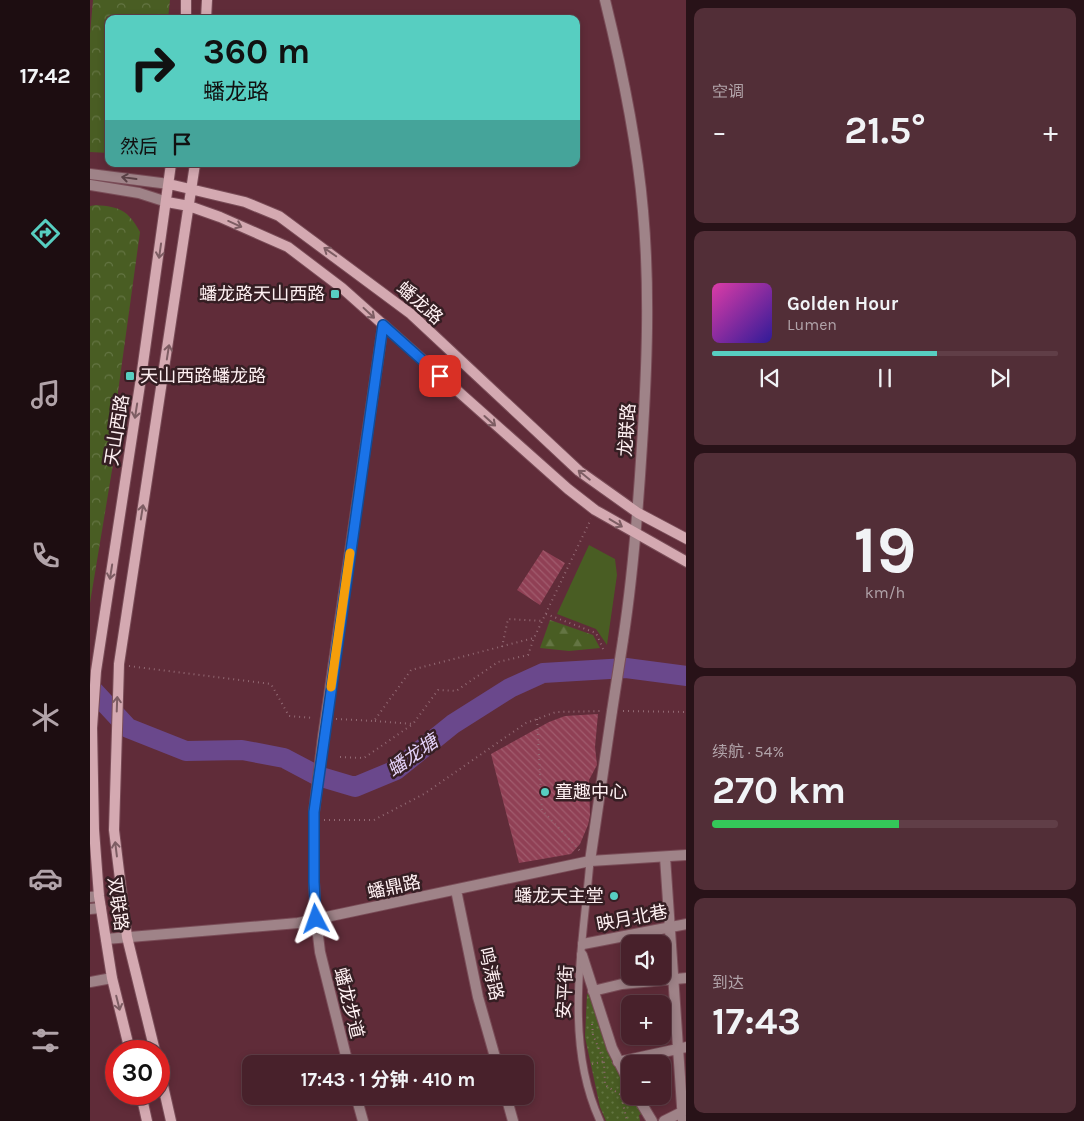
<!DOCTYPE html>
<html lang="zh">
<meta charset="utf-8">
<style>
:root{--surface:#48212b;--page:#522e37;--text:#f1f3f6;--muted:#b1a3a9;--line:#603e47;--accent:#57cec1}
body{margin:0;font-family:Karla,"Noto Sans SC",sans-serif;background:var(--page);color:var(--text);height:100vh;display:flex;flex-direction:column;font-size:19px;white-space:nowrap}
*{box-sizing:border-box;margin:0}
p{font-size:16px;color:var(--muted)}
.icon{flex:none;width:28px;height:28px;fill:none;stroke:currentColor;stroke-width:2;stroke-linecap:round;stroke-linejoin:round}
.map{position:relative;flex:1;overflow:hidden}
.details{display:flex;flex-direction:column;gap:8px;padding:8px;background:#281218;width:398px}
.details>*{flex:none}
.guide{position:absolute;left:15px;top:15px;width:475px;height:152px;border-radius:10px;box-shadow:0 2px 8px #0003,0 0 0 1px var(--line);background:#57cec1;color:#111;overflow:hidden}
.fabs{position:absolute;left:531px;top:935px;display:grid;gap:10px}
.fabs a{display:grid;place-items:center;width:50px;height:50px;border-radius:10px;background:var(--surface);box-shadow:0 2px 8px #0003,0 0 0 1px var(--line);font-size:25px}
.speed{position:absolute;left:15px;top:1040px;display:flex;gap:10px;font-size:25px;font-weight:700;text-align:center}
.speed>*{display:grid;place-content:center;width:65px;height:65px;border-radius:50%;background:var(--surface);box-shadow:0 2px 8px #0003,0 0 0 1px var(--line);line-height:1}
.speed .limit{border:8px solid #d22;background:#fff;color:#111}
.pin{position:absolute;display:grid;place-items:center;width:42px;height:42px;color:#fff;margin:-21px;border-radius:10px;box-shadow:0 2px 8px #0006}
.me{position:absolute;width:55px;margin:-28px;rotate:356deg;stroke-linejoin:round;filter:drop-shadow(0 0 4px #0008)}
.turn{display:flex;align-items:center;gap:18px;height:105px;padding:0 15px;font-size:22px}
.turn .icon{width:65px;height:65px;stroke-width:2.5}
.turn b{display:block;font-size:35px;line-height:42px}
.then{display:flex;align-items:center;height:48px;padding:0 15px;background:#0003;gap:10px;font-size:19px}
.big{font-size:38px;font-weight:700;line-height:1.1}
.details .card{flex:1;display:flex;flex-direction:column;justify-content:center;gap:8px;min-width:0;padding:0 18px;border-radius:10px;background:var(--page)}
.details .dial{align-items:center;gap:0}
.dial b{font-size:65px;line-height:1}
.song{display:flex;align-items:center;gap:15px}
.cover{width:60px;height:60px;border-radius:8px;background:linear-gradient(135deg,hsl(320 70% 55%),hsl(250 70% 35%))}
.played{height:5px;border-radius:2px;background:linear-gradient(90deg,var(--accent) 65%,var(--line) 65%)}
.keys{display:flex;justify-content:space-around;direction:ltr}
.heat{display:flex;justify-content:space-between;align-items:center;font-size:28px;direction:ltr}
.charge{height:8px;border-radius:4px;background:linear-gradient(90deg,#34c759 54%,var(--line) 0)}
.trip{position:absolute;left:152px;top:1055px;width:292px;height:50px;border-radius:10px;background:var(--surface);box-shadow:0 2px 8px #0003,0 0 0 1px var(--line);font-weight:700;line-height:50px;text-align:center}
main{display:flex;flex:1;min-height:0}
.menu{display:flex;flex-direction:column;width:90px;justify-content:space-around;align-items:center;background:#1d0d11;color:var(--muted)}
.menu .icon{width:35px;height:35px}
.menu .active{color:var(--accent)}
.menu b{font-size:22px;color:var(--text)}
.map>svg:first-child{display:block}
.grass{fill:#495d23}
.forest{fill:url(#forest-firs)}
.park{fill:url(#park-crowns)}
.garden{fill:url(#garden-dots)}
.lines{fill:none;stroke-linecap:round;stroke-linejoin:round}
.river{stroke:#6a488c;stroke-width:20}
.building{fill:url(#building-back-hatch)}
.service-casing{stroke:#794c57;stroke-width:9}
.pedestrian-casing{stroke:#794c57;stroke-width:12}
.minor-casing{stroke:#794c57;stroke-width:12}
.tertiary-casing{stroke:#794c57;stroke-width:12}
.secondary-casing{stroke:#794c57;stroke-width:12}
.path{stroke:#926973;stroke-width:2;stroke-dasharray:1 4;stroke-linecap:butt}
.service{stroke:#9f8388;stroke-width:7}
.pedestrian{stroke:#9f8388;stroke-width:10}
.minor{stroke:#9f8388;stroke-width:10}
.tertiary{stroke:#9f8388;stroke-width:10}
.secondary{stroke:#d4a9b1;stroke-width:10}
.tertiary-bridge-casing{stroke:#794c57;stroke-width:12;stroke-linecap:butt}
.tertiary-bridge{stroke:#9f8388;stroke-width:10}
.oneway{stroke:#5a4146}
.oneway2{stroke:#7d5d63}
.route-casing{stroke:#114b97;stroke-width:12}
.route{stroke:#1a73e8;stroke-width:9}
.slow{stroke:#f59e0b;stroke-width:9}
.poi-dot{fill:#57cec1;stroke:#351e23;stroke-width:2}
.labels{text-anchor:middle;stroke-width:5;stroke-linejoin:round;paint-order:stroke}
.poi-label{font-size:18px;fill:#fff1f3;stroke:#351e23;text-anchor:end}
.street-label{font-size:18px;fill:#fff1f3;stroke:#351e23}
.water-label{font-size:19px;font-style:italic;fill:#e4d3fa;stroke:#351e23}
</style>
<main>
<nav class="menu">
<b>17:42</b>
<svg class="icon active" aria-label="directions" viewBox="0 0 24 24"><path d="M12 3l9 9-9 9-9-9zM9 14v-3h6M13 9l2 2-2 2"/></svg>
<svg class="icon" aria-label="music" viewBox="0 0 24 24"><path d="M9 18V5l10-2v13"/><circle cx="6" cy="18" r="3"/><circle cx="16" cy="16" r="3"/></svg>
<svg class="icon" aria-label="phone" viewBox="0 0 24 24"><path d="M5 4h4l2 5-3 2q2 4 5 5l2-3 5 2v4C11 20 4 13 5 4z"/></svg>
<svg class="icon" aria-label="climate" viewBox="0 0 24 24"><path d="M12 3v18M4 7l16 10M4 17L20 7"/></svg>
<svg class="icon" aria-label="car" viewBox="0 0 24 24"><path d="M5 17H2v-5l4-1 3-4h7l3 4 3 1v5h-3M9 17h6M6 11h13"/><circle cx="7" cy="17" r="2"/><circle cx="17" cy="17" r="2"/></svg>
<svg class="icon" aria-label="filters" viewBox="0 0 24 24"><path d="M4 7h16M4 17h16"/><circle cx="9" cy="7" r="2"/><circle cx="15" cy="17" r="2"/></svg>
</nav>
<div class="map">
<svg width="597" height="1121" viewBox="0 0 597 1121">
<defs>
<pattern id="forest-firs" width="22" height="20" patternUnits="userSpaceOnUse" patternTransform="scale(1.25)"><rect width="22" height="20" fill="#495d23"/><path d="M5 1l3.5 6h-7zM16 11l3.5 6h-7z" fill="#647543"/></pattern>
<pattern id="park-crowns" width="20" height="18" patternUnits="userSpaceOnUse" patternTransform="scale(1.25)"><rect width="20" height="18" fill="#495d23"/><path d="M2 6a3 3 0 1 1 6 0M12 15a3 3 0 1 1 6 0" fill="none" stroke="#647543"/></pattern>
<pattern id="garden-dots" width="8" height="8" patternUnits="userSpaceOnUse" patternTransform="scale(1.25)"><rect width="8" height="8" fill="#495d23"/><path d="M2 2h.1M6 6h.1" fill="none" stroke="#647543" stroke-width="1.8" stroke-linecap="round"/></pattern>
<pattern id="building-back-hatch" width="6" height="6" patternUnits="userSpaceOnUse" patternTransform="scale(1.25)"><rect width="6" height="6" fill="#904055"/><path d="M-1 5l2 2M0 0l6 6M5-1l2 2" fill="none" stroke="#a15c6e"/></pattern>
</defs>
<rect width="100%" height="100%" fill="#602c39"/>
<path class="grass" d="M499,545l26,14 2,16 -10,70 -11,-16 -39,-15z"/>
<path class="forest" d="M460,620l43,15 7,13 -31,3 -29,-3z"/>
<path class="park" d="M3,0h77l-2,19h-59v134l-19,-1v-118z
M6,205c24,2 32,5 44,27l-22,160v42l-28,169v-397z"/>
<path class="garden" d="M502,992l38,96v8h5l10,17 -6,2 1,6h-34l-6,-14 -15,-70 2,-43z"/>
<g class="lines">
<path class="river" d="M0,687l38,41 58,23 56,-1 42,8 34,18 37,11 41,-17 57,-46 57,-36 33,-15 83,-5 61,8"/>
</g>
<path class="building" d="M453,550l22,13 -25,42 -23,-15z
M508,714l-3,33 2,18 -8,15 1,35 -2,10 -8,19 -9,10 -52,9 -28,-109 58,-32 16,-6z"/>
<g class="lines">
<defs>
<path id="service" d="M500,861c-7,85 -27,180 10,260"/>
<path id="pedestrian" d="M575,857l18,264
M226,919l4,33 28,112
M493,944l104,-20
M492,955l30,93 18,36
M503,991l29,-7 65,-6
M528,1062l69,-15
M266,1096l7,25
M547,1096l15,25
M574,1121l22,-11"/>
<path id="minor" d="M366,890l22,107 19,67
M0,897l9,-1
M0,909l11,-1
M226,919l-2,-37v-70l9,-75 60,-412
M16,939l192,-16 292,-62 97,-6
M0,982l22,-4
M416,1096l7,25"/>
<path id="tertiary" d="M515,0c17,69 32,140 38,211 7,78 4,157 -1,234 -4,66 -9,130 -19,195
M0,174l79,10
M0,185l49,8 28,9
M500,861l22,-150"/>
<path id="secondary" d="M96,19v-19
M116,19l1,-19
M79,184l76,18 34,14 132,98 168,157 59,42 49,26
M77,202l22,4 31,11 68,30 54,41 226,201 27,21 92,52
M40,1051l-18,-73 -13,-82 -5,-66 -2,-102 4,-57 45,-293 30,-214
M65,1051l-28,-114 -13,-107 5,-166 76,-500
M69,1068l12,53
M51,1094l6,27"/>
</defs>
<use href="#service" class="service-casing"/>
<use href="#pedestrian" class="pedestrian-casing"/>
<use href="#minor" class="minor-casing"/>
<use href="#tertiary" class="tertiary-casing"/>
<use href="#secondary" class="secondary-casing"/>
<path class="path" d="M456,614l50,19 8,18
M412,647l6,-28 35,2
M39,666l142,18 18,32 25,2
M533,711l64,1
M246,719l38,2 37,-51 123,-32 57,-119
M447,719l5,91 39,42
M285,721l38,3 25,-34 18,1 42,-29 30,-7 6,-17
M250,757l24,1 49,-34
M234,820h50l50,-26 102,-71 30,-11 47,-1
M502,1024l1,11 11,26 1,24 16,10 6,26
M502,1064l13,-3"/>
<use href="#service" class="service"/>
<use href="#pedestrian" class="pedestrian"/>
<use href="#minor" class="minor"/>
<use href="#tertiary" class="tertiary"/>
<use href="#secondary" class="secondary"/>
<defs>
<path id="tertiary-bridge" d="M522,711l11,-71"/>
</defs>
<use href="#tertiary-bridge" class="tertiary-bridge-casing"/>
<use href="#tertiary-bridge" class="tertiary-bridge"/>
</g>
<defs><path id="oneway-shaft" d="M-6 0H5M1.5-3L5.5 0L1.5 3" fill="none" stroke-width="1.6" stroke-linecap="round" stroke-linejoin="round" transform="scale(1.25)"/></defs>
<use class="oneway" href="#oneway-shaft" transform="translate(39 178) rotate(-172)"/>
<g class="oneway2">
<use href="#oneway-shaft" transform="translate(145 224) rotate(24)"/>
<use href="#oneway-shaft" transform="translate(70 251) rotate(98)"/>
<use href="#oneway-shaft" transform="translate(240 252) rotate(-145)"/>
<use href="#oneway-shaft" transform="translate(279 313) rotate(43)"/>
<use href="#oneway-shaft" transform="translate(78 352) rotate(-81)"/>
<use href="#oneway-shaft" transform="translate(46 411) rotate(99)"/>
<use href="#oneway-shaft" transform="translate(400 421) rotate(42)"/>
<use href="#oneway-shaft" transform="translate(494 475) rotate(-141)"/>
<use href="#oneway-shaft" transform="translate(52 512) rotate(-81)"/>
<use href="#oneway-shaft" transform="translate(526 523) rotate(31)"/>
<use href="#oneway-shaft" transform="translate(21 572) rotate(99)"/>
<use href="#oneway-shaft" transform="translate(27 704) rotate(-88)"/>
<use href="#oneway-shaft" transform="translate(26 849) rotate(-97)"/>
<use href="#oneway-shaft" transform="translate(28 1003) rotate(76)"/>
</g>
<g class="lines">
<defs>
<path id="route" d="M226,919l-2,-37v-70l69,-487 57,51"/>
</defs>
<use href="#route" class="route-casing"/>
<use href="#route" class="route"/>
<path class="slow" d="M241,687l19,-134"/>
</g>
<g class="poi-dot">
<rect x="240" y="289" width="10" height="10" rx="2.5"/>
<rect x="35" y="371" width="10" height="10" rx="2.5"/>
<circle cx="455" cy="792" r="5"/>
<circle cx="524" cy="896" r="5"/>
</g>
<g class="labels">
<g class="poi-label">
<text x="235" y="300">蟠龙路天山西路</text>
<text x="50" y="382" text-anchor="start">天山西路蟠龙路</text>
<text x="465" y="798" text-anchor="start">童趣中心</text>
<text x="514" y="902">蟠龙天主堂</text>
</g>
<g class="street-label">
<text transform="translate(330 303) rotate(41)" y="6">蟠龙路</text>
<text transform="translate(27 430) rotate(-81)" y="6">天山西路</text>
<text transform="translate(537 430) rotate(-86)" y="6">龙联路</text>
<text transform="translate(304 887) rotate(-12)" y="6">蟠鼎路</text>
<text transform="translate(28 904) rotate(82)" y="6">双联路</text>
<text transform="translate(542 918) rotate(-11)" y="6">映月北巷</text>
<text transform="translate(401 974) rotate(77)" y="6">鸣涛路</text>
<text transform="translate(475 992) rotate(-87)" y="6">安平街</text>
<text transform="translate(259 1003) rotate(76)" y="6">蟠龙步道</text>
</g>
<g class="water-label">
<text transform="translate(322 755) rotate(-35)" y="7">蟠龙塘</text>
</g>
</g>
</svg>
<div class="fabs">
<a><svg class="icon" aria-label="sound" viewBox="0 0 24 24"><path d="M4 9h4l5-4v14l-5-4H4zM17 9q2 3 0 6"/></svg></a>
<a>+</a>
<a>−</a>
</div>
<div class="speed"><div class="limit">30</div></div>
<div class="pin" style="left:350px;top:376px;background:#d93025"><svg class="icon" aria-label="arrive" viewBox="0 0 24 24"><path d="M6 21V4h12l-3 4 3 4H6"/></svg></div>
<svg class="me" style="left:226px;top:919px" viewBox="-20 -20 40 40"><path d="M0-17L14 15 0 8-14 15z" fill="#1a73e8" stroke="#fff" stroke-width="4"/></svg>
<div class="trip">17:43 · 1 分钟 · 410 m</div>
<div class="guide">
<div class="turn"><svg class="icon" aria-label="right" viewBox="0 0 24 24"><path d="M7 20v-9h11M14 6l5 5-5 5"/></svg><div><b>360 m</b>蟠龙路</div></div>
<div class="then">然后<svg class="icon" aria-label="arrive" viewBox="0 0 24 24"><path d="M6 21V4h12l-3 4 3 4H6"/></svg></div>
</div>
</div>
<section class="details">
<div class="card"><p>空调</p>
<div class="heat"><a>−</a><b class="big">21.5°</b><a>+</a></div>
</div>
<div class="card">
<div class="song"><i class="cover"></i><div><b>Golden Hour</b><p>Lumen</p></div></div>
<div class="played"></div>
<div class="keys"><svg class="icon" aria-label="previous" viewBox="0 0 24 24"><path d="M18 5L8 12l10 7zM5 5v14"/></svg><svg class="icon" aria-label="pause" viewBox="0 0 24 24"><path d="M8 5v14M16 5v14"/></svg><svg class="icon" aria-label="next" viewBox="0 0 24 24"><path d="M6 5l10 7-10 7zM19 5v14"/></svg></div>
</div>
<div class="card dial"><b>19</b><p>km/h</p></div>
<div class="card"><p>续航 · 54%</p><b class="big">270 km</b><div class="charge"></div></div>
<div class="card"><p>到达</p><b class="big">17:43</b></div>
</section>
</main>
